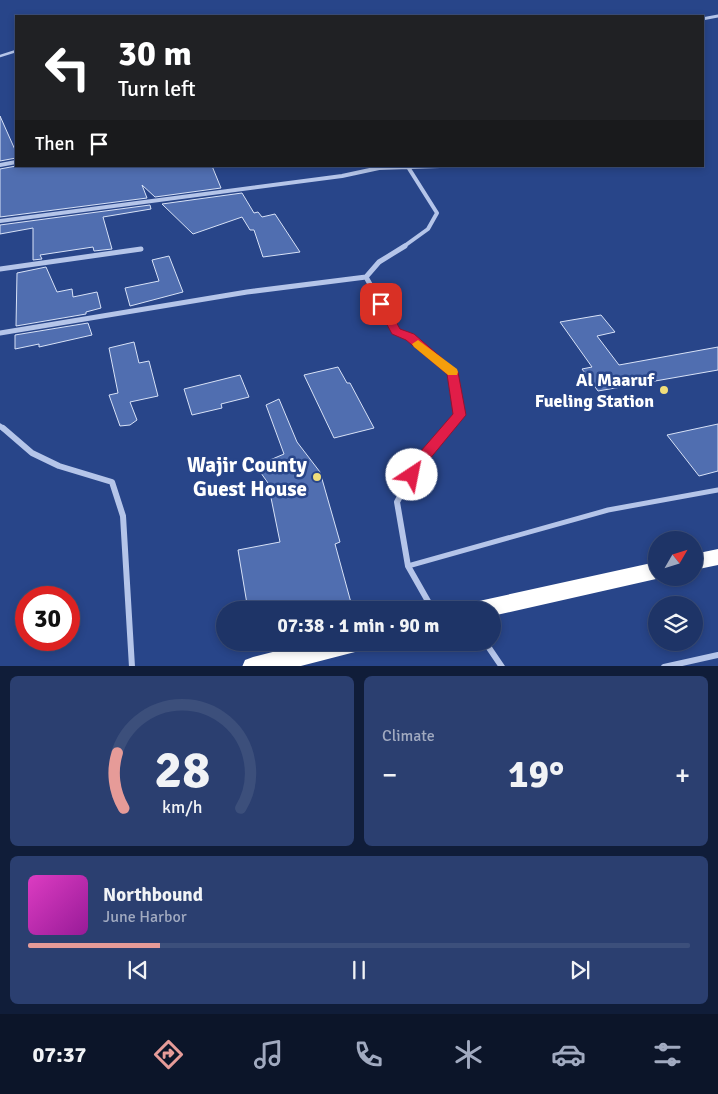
<!DOCTYPE html>
<meta charset="utf-8">
<style>
:root{--surface:#1e3467;--page:#2b3f70;--text:#f1f3f6;--muted:#a1aac0;--line:#3c4f7b;--accent:#e69b98}
body{margin:0;font-family:Signika,sans-serif;background:var(--page);color:var(--text);height:100vh;display:flex;flex-direction:column;font-size:19px;white-space:nowrap}
*{box-sizing:border-box;margin:0}
p{font-size:16px;color:var(--muted)}
.icon{flex:none;width:28px;height:28px;fill:none;stroke:currentColor;stroke-width:2;stroke-linecap:round;stroke-linejoin:round}
.map{position:relative;height:666px;overflow:hidden}
.details{display:flex;flex-direction:column;gap:10px;padding:10px;background:#101d39;flex:1}
.details>*{flex:none}
.top-card{position:absolute;left:15px;top:15px;width:689px;height:152px;border-radius:0px;box-shadow:0 2px 8px #0003,0 0 0 1px var(--line);background:#202124;color:#fff;overflow:hidden}
.needle{width:32px;rotate:51deg}
.tools{position:absolute;left:648px;top:531px;display:grid;gap:10px}
.tools a{display:grid;place-items:center;width:55px;height:55px;border-radius:50%;background:var(--surface);box-shadow:0 2px 8px #0003,0 0 0 1px var(--line);font-size:25px}
.speed{position:absolute;left:15px;top:586px;display:flex;gap:10px;font-size:25px;font-weight:700;text-align:center}
.speed>*{display:grid;place-content:center;width:65px;height:65px;border-radius:50%;background:var(--surface);box-shadow:0 2px 8px #0003,0 0 0 1px var(--line);line-height:1}
.speed .limit{border:8px solid #d22;background:#fff;color:#111}
.pin{position:absolute;display:grid;place-items:center;width:42px;height:42px;color:#fff;margin:-21px;border-radius:10px;box-shadow:0 2px 8px #0006}
.me{position:absolute;width:55px;margin:-28px;rotate:34deg;stroke-linejoin:round;filter:drop-shadow(0 0 4px #0008)}
.turn{display:flex;align-items:center;gap:18px;height:105px;padding:0 20px;font-size:22px}
.turn .icon{width:65px;height:65px;stroke-width:2.5}
.turn b{display:block;font-size:35px;line-height:42px}
.then{display:flex;align-items:center;height:48px;padding:0 20px;background:#0003;gap:10px;font-size:19px}
.big{font-size:38px;font-weight:800;line-height:1.1}
.details .card{flex:1;display:flex;flex-direction:column;justify-content:center;gap:8px;min-width:0;padding:0 18px;border-radius:8px;background:var(--page)}
.details .dial{align-items:center;gap:0}
.dial svg{height:130px;overflow:visible;fill:none;stroke:var(--line);stroke-width:7;stroke-linecap:round;text-anchor:middle}
.dial text{fill:var(--text);stroke:none}
.song{display:flex;align-items:center;gap:15px}
.cover{width:60px;height:60px;border-radius:8px;background:linear-gradient(135deg,hsl(310 70% 55%),hsl(300 70% 35%))}
.played{height:5px;border-radius:2px;background:linear-gradient(90deg,var(--accent) 20%,var(--line) 20%)}
.keys{display:flex;justify-content:space-around;direction:ltr}
.heat{display:flex;justify-content:space-between;align-items:center;font-size:28px;direction:ltr}
.details .tiles{flex:1;display:grid;gap:10px;grid-template-columns:1fr 1fr}
.card:last-child{grid-column:span 2}
.trip{position:absolute;left:216px;top:601px;width:285px;height:50px;border-radius:25px;background:var(--surface);box-shadow:0 2px 8px #0003,0 0 0 1px var(--line);font-weight:800;line-height:50px;text-align:center}
.menu{display:flex;height:80px;justify-content:space-around;align-items:center;background:#0c1529;color:var(--muted)}
.menu .icon{width:35px;height:35px}
.menu .selected{color:var(--accent)}
.menu b{font-size:22px;color:var(--text)}
.map>svg:first-child{display:block}
.building{fill:#506eb0;stroke:#d8e2f7}
.lines{fill:none;stroke-linecap:round;stroke-linejoin:round}
.lane-far1{stroke:#b5c5e9;stroke-width:2.5}
.lane{stroke:#b5c5e9;stroke-width:5}
.street-far3{stroke:#b5c5e9;stroke-width:3}
.street-far2{stroke:#b5c5e9;stroke-width:4}
.street-far1{stroke:#b5c5e9;stroke-width:5}
.street{stroke:#b5c5e9;stroke-width:6}
.highway{fill:#fff;fill-rule:evenodd}
.route{fill:#e11d48;stroke:#92132f}
.slow{fill:#f59e0b}
.poi-dot{fill:#f1de7a;stroke:#284589;stroke-width:2}
.labels{text-anchor:middle;stroke-width:5;stroke-linejoin:round;paint-order:stroke}
.poi-label{font-size:18px;font-weight:bold;fill:#fff;stroke:#284589;text-anchor:end}
.near-poi-label{font-size:21px;font-weight:bold;fill:#fff;stroke:#284589;text-anchor:end}
</style>
<div class="map">
<svg width="718" height="667" viewBox="0 0 718 667">
<rect width="100%" height="100%" fill="#284589"/>
<path class="building" d="M0,116l16,36v6l-16,3z
M16,166h196l9,22 -66,9 -13,-12 5,13 -147,19v-48z
M242,193l12,20 4,-1 4,5 13,-3 25,38 -37,5 -9,-27h-4l-8,-13 -49,17 -31,-30z
M150,205l1,4 -48,8 9,32 -18,2 -1,-4 -53,8 2,4 -9,1v-32l-33,6v-9z
M169,256l14,36 -53,14 -5,-18 34,-7 -7,-21z
M46,267l11,25 15,-3 1,8 24,-5 4,16 -15,4v2l-70,12 1,-53z
M601,315l14,17 -18,4 22,29 99,-18v23l-120,21 -16,-22 10,-2 -32,-45z
M88,323l4,12 -53,12v-3l-24,5v-14z
M134,342l5,21 10,-2 9,35 -28,6 7,18 -7,5 -10,1 -11,-31 9,-2 -9,-45z
M338,367l9,16h3l24,45 -40,10 -30,-63z
M240,375l9,22 -28,7 1,4 -30,7 -8,-26z
M279,399l18,43 23,30 20,70 -5,2 18,66h-105l-10,-60 42,-8 -12,-59 -12,-17 28,-12 -18,-49z
M718,424v47l-19,5 -32,-41z"/>
<g class="lines">
<path class="lane-far1" d="M0,56l16,-5"/>
<path class="lane" d="M408,566l200,-56 110,-20"/>
<path class="street-far3" d="M702,19l16,-3"/>
<path class="street-far2" d="M0,165l16,-3
M0,221l342,-45 37,-8 61,-2
M403,247l25,-18 9,-16 -29,-46"/>
<path class="street-far1" d="M0,269l141,-20
M366,277l30,54 14,6 42,35 7,43 -12,14
M0,333l247,-41 119,-15 13,-15 26,-16
M0,426l4,3"/>
<path class="street" d="M3,428l29,25 27,13 53,16 11,34 9,151
M433,610l-25,-44 -11,-64 22,-40 29,-34
M485,642l17,25
M664,667l54,-12"/>
<path class="highway" d="M718,549v16l-24,5v-16z
M656,562v16h3l-3,1 -164,37v-6h-24l4,-7 7,-2z
M312,642h54l-3,7 -8,3 -58,15h-55l3,-7 8,-3z"/>
</g>
<path class="route" d="M381,301l4,1 15,27 14,5 44,38 8,43 -42,51 -8,13 -4,1 -7,-5 9,-16 39,-45 -6,-40 -41,-34 -14,-6 -16,-30z"/>
<path class="slow" d="M418,340l39,29 1,3 -1,3h-9l-34,-28 -2,-3z"/>
<g class="poi-dot">
<circle cx="664" cy="390" r="5"/>
<circle cx="317" cy="477" r="5"/>
</g>
<g class="labels">
<g class="poi-label">
<text x="654" y="386">Al Maaruf<tspan x="654" dy="21">Fueling Station</tspan></text>
</g>
<g class="near-poi-label">
<text x="307" y="472">Wajir County<tspan x="307" dy="24">Guest House</tspan></text>
</g>
</g>
</svg>
<div class="tools">
<a><svg class="needle" viewBox="-14 -14 28 28"><path d="M0-13l5 13h-10z" fill="#e53935"/><path d="M0 13l5-13h-10z" fill="#a1aac0"/></svg></a>
<a><svg class="icon" aria-label="layers" viewBox="0 0 24 24"><path d="M12 4l9 5-9 5-9-5zM3 14l9 5 9-5"/></svg></a>
</div>
<div class="speed"><div class="limit">30</div></div>
<div class="pin" style="left:381px;top:304px;background:#d93025"><svg class="icon" aria-label="arrive" viewBox="0 0 24 24"><path d="M6 21V4h12l-3 4 3 4H6"/></svg></div>
<svg class="me" style="left:412px;top:475px" viewBox="-20 -20 40 40"><circle r="19" fill="#fff"/><path d="M0-13L10 11 0 6-10 11z" fill="#e11d48"/></svg>
<div class="trip">07:38 · 1 min · 90 m</div>
<div class="top-card">
<div class="turn"><svg class="icon" aria-label="left" viewBox="0 0 24 24"><path d="M17 20v-9H6M10 6l-5 5 5 5"/></svg><div><b>30 m</b>Turn left</div></div>
<div class="then">Then<svg class="icon" aria-label="arrive" viewBox="0 0 24 24"><path d="M6 21V4h12l-3 4 3 4H6"/></svg></div>
</div>
</div>
<section class="details">
<div class="tiles">
<div class="card dial"><svg viewBox="0 0 100 80">
<path d="M14 69A42 42 0 1 1 86 69"/>
<path d="M14 69A42 42 0 0 1 10 35" stroke="#e69b98"/>
<text x="50" y="56" font-size="32" font-weight="700">28</text>
<text x="50" y="72" font-size="11">km/h</text>
</svg></div>
<div class="card"><p>Climate</p>
<div class="heat"><a>−</a><b class="big">19°</b><a>+</a></div>
</div>
<div class="card">
<div class="song"><i class="cover"></i><div><b>Northbound</b><p>June Harbor</p></div></div>
<div class="played"></div>
<div class="keys"><svg class="icon" aria-label="previous" viewBox="0 0 24 24"><path d="M18 5L8 12l10 7zM5 5v14"/></svg><svg class="icon" aria-label="pause" viewBox="0 0 24 24"><path d="M8 5v14M16 5v14"/></svg><svg class="icon" aria-label="next" viewBox="0 0 24 24"><path d="M6 5l10 7-10 7zM19 5v14"/></svg></div>
</div>
</div>
</section>
<nav class="menu">
<b>07:37</b>
<svg class="icon selected" aria-label="directions" viewBox="0 0 24 24"><path d="M12 3l9 9-9 9-9-9zM9 14v-3h6M13 9l2 2-2 2"/></svg>
<svg class="icon" aria-label="music" viewBox="0 0 24 24"><path d="M9 18V5l10-2v13"/><circle cx="6" cy="18" r="3"/><circle cx="16" cy="16" r="3"/></svg>
<svg class="icon" aria-label="phone" viewBox="0 0 24 24"><path d="M5 4h4l2 5-3 2q2 4 5 5l2-3 5 2v4C11 20 4 13 5 4z"/></svg>
<svg class="icon" aria-label="climate" viewBox="0 0 24 24"><path d="M12 3v18M4 7l16 10M4 17L20 7"/></svg>
<svg class="icon" aria-label="car" viewBox="0 0 24 24"><path d="M5 17H2v-5l4-1 3-4h7l3 4 3 1v5h-3M9 17h6M6 11h13"/><circle cx="7" cy="17" r="2"/><circle cx="17" cy="17" r="2"/></svg>
<svg class="icon" aria-label="filters" viewBox="0 0 24 24"><path d="M4 7h16M4 17h16"/><circle cx="9" cy="7" r="2"/><circle cx="15" cy="17" r="2"/></svg>
</nav>
